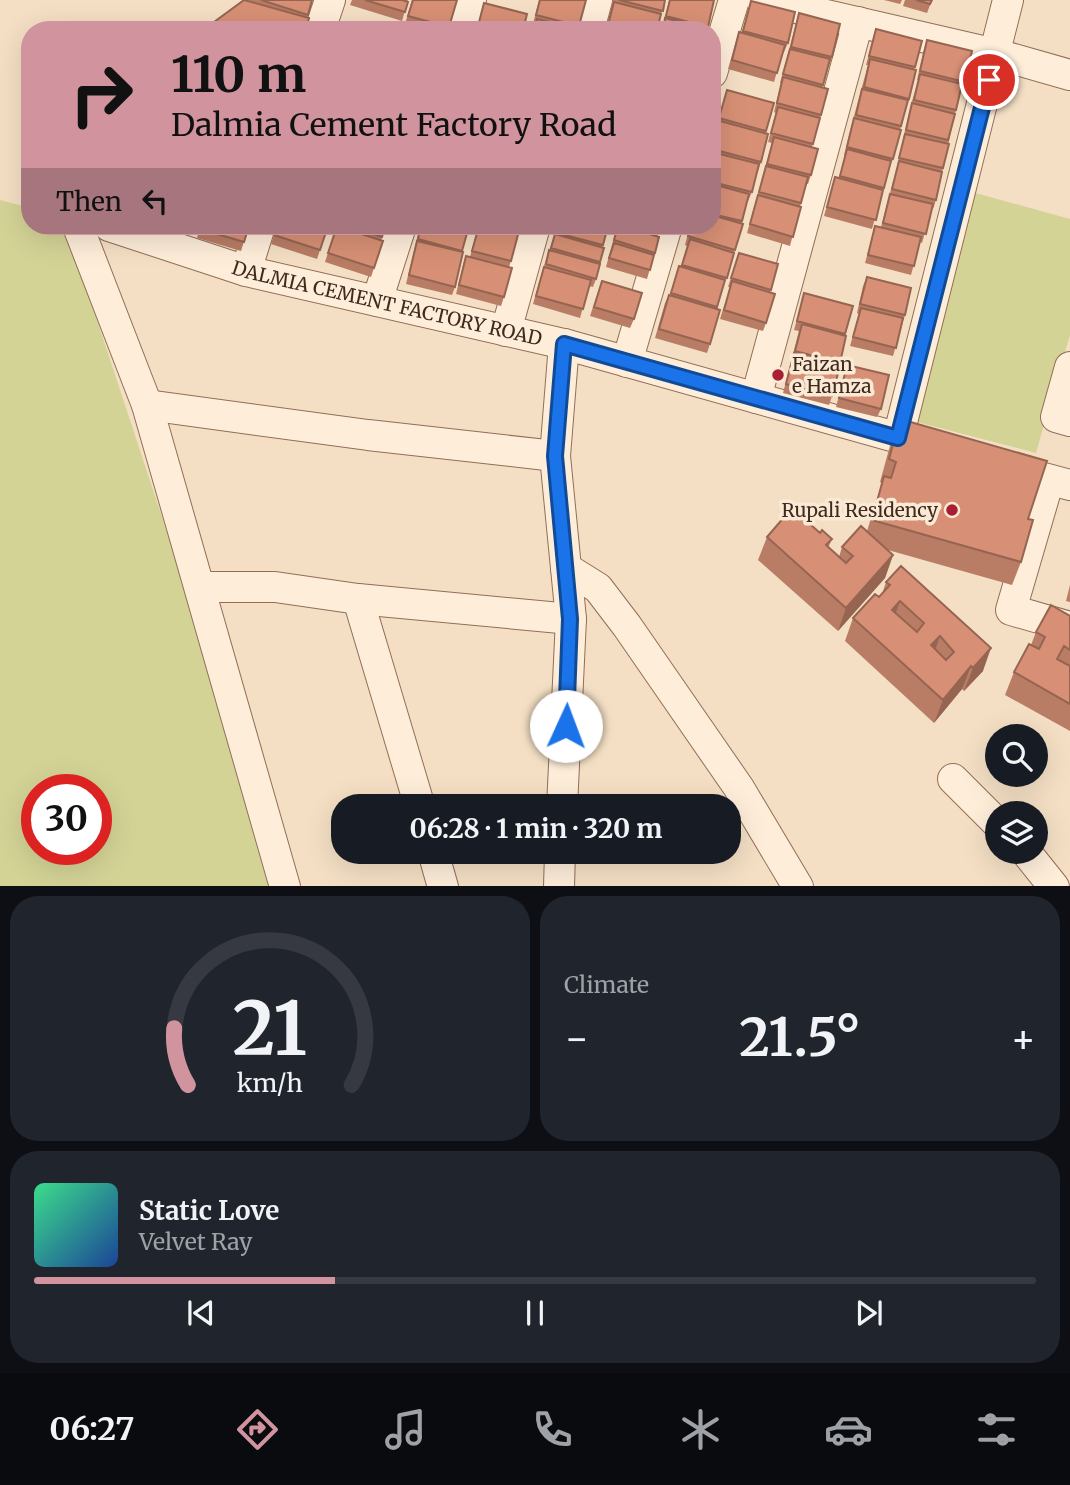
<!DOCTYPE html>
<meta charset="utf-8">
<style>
:root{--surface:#171b24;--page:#20242c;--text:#f1f3f6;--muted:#9ea1a6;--line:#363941;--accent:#d1939e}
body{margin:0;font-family:Merriweather,serif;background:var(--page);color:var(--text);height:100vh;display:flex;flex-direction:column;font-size:26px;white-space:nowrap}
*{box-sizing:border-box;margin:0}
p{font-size:23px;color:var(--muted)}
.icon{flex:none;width:38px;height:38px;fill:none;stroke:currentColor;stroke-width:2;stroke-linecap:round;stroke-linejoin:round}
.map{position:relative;height:886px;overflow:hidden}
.drawer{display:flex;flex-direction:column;gap:10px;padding:10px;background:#0d0f14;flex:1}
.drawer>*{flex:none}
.banner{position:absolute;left:21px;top:21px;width:700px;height:214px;border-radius:28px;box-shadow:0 7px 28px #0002;background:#d1939e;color:#111;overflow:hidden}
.fabs{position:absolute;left:985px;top:724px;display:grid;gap:14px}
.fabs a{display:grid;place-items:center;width:63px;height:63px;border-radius:50%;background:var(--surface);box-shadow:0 7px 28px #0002;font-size:35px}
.speed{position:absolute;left:21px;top:774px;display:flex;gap:14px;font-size:35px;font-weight:700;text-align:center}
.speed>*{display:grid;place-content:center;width:91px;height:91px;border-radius:50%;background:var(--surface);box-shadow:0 7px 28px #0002;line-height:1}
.speed .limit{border:10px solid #d22;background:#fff;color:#111}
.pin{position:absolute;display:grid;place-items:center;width:60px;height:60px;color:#fff;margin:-30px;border:4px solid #fff;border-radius:50%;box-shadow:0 2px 7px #0007}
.me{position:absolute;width:77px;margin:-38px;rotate:2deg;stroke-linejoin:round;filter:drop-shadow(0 0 5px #0008)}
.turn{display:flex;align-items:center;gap:24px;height:147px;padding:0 35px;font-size:32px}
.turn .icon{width:91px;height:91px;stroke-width:2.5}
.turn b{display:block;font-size:49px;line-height:60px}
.then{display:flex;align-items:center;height:66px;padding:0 35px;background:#0003;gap:14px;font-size:26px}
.big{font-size:52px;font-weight:700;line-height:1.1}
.drawer .card{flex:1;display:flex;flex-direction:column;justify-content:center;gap:10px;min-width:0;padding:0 24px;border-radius:28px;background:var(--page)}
.drawer .dial{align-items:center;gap:0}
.dial svg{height:182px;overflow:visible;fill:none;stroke:var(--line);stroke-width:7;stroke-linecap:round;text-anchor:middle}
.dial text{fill:var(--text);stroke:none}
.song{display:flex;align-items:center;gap:21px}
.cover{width:84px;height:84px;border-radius:10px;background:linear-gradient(135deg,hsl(150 70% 55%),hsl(220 70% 35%))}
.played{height:7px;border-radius:4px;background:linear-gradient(90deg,var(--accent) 30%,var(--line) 30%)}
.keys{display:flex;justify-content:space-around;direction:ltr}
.heat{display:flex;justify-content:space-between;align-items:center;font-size:38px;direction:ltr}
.drawer .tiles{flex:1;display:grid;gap:10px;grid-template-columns:1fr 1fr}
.card:last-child{grid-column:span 2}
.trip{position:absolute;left:331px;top:794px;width:410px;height:70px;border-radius:28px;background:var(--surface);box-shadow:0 7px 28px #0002;font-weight:700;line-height:70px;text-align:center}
.menu{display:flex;height:112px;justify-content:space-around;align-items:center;background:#090b0e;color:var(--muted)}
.menu .icon{width:49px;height:49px}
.menu .selected{color:var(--accent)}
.menu b{font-size:32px;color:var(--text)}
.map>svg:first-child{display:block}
.green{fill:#d4d396;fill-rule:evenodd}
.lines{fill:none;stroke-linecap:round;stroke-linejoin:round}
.minor-casing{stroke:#926e57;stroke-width:32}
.minor{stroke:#fdedd9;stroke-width:30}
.wall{fill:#b97c65}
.shaded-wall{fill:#966552}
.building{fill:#d79075;stroke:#966552;stroke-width:2;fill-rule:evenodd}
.route-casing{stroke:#114b97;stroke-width:18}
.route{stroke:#1a73e8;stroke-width:12}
.poi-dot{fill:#a91e33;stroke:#faead5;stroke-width:2.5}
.labels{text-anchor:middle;stroke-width:7;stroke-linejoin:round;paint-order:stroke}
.street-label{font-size:19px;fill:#40291d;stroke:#faead5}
.poi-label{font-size:19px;fill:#40291d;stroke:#faead5;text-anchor:start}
</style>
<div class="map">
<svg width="1070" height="887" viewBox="0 0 1070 887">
<rect width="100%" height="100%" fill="#f4dfc4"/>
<path class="green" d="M972,192l98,27v116l-34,118 -123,-32z
M0,200l30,8v18h36l128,388 76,272h-270zM37,789h59v60h-59z"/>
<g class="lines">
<defs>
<g id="minor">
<path d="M761,0l235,54 74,21"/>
<path d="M320,30l10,-30"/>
<path d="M462,30l9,-30"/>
<path d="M589,30l8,-30"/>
<path d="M712,73l22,-73"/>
<path d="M80,226l-1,3 68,176 138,482"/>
<path id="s1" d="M109,226l137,45 318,73 367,103"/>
<path d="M246,271l14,-45"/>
<path d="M377,301l24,-75"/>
<path d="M506,331l29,-105"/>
<path d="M627,362l40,-136"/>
<path d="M1070,367l-14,50 14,4"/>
<path d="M756,398l102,-376"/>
<path d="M147,405l221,30 187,21"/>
<path d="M898,438l110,-438"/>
<path d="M1003,467l67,18"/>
<path d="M1049,480l-38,130 59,17"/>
<path d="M566,568l32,20 29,38 112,162 59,99"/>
<path d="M200,587h75l83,12 213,20"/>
<path d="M358,599l62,208"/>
<path d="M953,779l45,45"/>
<path d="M562,807l9,-188 -16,-163 9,-112"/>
<path d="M433,852l10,35"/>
<path d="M1026,852l28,35"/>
<path d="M559,887l1,-35"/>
</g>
</defs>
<use href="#minor" class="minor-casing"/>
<use href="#minor" class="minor"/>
</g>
<path class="wall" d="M244,0h68l-5,18 -1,12h-101l1,-2z
M352,0h56l-6,21 -52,-16z
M412,0h45l-9,30h-24l-19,-6z
M539,0h47l-9,30h-43l1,-6h-2z
M613,0h52l-8,30h-51z
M669,0h45l-7,29v1h-45z
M884,0h18l-2,4z
M905,0h27l-5,13 -24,-7z
M751,1l37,42 -4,9 -1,-1 -9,31 -46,-13 8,-28 3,-9 3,1z
M799,13l33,44 -3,9h-1l-6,22 -1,27 -9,32 -1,28 -3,9h-2l-16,62 -43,-13 25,-90 -4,-1 8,-29 -2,-1 7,-29h-1z
M876,29l46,12 -8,29 -5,29 -9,31 -7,29 -4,9 -17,61 -48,-13 11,-39 4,1 6,-22 -1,-1 7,-28 17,-62h-2z
M927,40l38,42 -3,9h-1l-6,23 -19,86 -3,9 -1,-1 -10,35 -2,-1 -9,33 -46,-12 10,-37 6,1 16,-60 12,-55 9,-32h-1l7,-31z
M727,90l47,13 -9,30 -4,29 -3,9h-1l-5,21 -4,9h-1l-12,49 -18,59 -7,35 -3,9 -52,-15 10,-35 4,-8h1l9,-29h2l6,-20 -2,-1 5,-19h22v-79l6,-19 -2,-1z
M164,226h33l-4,9z
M200,226h49l-8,25 -44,-13z
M277,226h51l-11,33 -46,-15z
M334,226h50l1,1 -4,13 2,1 -12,36 -46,-15 10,-31 -2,-1z
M420,226h49l-7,26 -7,35 -3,8 -46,-11z
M478,226l33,35 -2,6 -5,30 -3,9 -45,-12 7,-29 3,-9 4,1z
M558,226h50l-6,22h2l-8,31 -3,8 -4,-1 -9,32 -47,-14 13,-45z
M616,226h44l-3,10 2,1 -12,42 -41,-12 10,-37h-1z
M739,253l39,11 -8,29 -4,30 -3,8 -43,-12 10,-32h-2z
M867,277l38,38 -12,41 -43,-10 9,-32 -2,-1 6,-27z
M599,289l35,30 -4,9 -40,-12z
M804,293l49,13 -8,30h1l-14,60 -3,9 -46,-12 16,-62 -5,-1z
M847,365l34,44 -4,8 -41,-10z
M900,419l128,100 -7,43 -9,23 -124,-35 5,5 -8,23 -47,53 -80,-71 9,-23 53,-4 12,6 -4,9 11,9 3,-10 25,-16 15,-48 -2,-1 11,-40z
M886,582l97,89 -19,20 -2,-2 -28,34 -89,-82 8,-23 26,-21 3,-3z
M1070,585v17l-4,-1z
M1070,616v115l-65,-36 9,-23 17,-27 5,-13z"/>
<path class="shaded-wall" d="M893,555l-8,23 -47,53 8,-23z
M900,601l-8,23v-14z
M940,636l-8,23 -1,-14z
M991,648l-8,23 -19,20 9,-23z
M971,666l-9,23 -28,34 9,-23z"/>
<path class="building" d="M244,0l65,18 -3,12h-94l-6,-2z
M261,0h51l-4,15z
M365,0h37l6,2 -3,10z
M413,0h44l-8,27 -41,-11z
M540,0h46l-7,26 -43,-11z
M619,0h46l-2,11z
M670,0h44l-6,27 -42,-11z
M916,0h16l-2,4z
M751,1l44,11 -7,31 -45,-12z
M614,2l47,12 -4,16 -50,-1z
M484,3l43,11 -4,16h-46z
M799,13l41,11 -8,33 -41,-10z
M665,18l43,11 -45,1z
M537,19l41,10 -1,1h-42z
M876,29l46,12 -7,26 -46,-11z
M739,32l46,13 -8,28 -45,-13z
M927,40l45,11 -7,31 -45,-11z
M790,49l40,10 -7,26 -40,-11z
M870,59l46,11 -7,29 -45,-12z
M920,74l42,10 -6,26 -42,-10z
M783,77l45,12 -7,26 -44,-12z
M862,89l46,11 -7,26 -45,-11z
M727,90l47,13 -8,28 -47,-13z
M912,103l43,11 -7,26 -42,-10z
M778,107l42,11 -7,26 -42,-11z
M854,118l47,12 -8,29 -46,-12z
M720,121l48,13 -7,28 -49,-13z
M905,134l44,10 -6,24 -44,-10z
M774,137l44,12 -7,26 -44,-11z
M847,149l44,12 -7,27 -44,-12z
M712,152l47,12 -7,28 -40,-10z
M899,161l43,11 -6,28 -44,-11z
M766,166l42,11 -7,26 -42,-11z
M835,177l48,13 -7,30 -49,-13z
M712,184l37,10 -7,27 -30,-7z
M890,194l43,10 -7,30 -43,-11z
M758,195l43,12 -8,30 -43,-13z
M712,215l31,9 -8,26 -47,-14 3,-10h21z
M201,226h48l-5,16 -44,-13z
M277,226h51l-8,24 -46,-15z
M337,226l46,15 -9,27 -46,-15z
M349,226h33l3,1 -3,10z
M421,226h48l-7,25 -44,-12z
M479,226h21l19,5 -8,30 -39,-10z
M559,226h49l-5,19 -46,-12z
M618,226h6l35,11 -4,16 -41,-13z
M637,226h23l-2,5z
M875,226l46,11 -7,29 -46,-11z
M555,234l49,14 -4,14 -49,-14z
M690,239l44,14 -7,25 -45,-13z
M417,241l46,11 -8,35 -46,-12z
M614,243l40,12 -4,15 -41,-12z
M549,250l51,14 -4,15 -50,-15z
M739,253l39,11 -7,26 -40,-12z
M466,256l46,12 -8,29 -45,-12z
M679,266l46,14 -8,27 -46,-14z
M544,267l47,13 -8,29 -47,-13z
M867,277l44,11 -6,27 -45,-11z
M602,281l40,12 -8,26 -40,-12z
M732,281l43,13 -9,29 -42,-13z
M804,293l49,13 -8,28 -48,-13z
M669,295l51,15 -10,34 -51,-15z
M861,308l42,10 -7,30 -43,-11z
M802,324l44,12 -6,27 -45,-12z
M794,353l46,13 -8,30 -46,-12z
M847,365l42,10 -8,34 -42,-11z
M900,419l147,42 -19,58 5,1 -12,42 -149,-42 12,-44 7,2 5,-16 -7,-3z
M792,508l28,25 2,-3 10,9 -6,6 20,18 7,-7 -11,-9 19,-21 32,29 -47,53 -79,-71z
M901,566l90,82 -18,20 -2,-2 -28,34 -90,-82 22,-24 4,3 11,-12 -4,-3zM900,601l24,22 -7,9 -25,-22zM940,636l14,16 -8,8 -15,-15z
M1051,605l19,11v34l-6,-4 -7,13 13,7v38l-56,-32 15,-28 10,5 6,-12 -9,-5z"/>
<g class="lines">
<defs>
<path id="route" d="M566,726l4,-107 -15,-163 9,-112 334,94 91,-358"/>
</defs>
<use href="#route" class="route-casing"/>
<use href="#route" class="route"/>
</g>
<g class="poi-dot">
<circle cx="778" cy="375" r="7"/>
<circle cx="952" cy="510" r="7"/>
</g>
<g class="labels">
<g class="street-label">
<text dy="7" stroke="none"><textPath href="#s1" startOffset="289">DALMIA CEMENT FACTORY ROAD</textPath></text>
</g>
<g class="poi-label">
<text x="792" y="371">Faizan<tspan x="792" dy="22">e Hamza</tspan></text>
<text x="938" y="517" text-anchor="end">Rupali Residency</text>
</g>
</g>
</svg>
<div class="fabs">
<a><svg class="icon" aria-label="search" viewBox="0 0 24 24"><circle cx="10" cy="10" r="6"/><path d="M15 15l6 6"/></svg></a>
<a><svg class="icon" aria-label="layers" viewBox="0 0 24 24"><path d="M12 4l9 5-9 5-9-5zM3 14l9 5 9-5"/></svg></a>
</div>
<div class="speed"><div class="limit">30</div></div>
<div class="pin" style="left:989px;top:80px;background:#d93025"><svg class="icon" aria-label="arrive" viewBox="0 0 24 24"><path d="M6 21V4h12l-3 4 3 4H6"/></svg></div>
<svg class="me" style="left:566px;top:726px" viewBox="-20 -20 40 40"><circle r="19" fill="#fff"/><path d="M0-13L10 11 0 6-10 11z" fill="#1a73e8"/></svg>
<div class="trip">06:28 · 1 min · 320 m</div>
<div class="banner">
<div class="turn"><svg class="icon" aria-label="right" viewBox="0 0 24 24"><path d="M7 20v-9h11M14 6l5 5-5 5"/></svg><div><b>110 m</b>Dalmia Cement Factory Road</div></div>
<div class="then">Then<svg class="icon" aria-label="left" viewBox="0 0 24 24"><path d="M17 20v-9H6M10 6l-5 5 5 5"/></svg></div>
</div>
</div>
<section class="drawer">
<div class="tiles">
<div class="card dial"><svg viewBox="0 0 100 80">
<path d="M14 69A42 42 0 1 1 86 69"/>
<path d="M14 69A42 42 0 0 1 8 44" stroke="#d1939e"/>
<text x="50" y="56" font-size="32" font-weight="700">21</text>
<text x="50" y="72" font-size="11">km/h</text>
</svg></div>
<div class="card"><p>Climate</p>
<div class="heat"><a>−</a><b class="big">21.5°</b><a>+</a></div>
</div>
<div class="card">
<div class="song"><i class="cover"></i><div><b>Static Love</b><p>Velvet Ray</p></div></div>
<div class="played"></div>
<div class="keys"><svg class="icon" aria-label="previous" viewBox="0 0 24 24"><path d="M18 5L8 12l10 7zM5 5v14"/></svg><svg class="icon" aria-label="pause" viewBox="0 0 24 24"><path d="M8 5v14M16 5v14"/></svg><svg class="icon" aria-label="next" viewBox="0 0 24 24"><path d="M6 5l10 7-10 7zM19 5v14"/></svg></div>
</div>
</div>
</section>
<nav class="menu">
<b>06:27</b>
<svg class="icon selected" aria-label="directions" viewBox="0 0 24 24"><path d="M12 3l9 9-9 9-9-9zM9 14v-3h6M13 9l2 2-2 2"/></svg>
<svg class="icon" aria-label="music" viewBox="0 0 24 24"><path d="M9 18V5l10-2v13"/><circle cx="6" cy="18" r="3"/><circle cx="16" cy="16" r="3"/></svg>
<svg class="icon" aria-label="phone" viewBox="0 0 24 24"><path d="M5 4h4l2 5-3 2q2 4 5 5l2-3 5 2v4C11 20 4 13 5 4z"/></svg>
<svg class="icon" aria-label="climate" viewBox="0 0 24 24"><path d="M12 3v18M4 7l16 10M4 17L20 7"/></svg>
<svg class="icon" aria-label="car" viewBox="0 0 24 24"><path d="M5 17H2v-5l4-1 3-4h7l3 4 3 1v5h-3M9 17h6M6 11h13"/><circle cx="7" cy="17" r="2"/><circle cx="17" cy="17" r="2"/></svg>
<svg class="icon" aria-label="filters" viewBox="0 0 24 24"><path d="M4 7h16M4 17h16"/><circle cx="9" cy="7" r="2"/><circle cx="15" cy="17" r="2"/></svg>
</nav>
